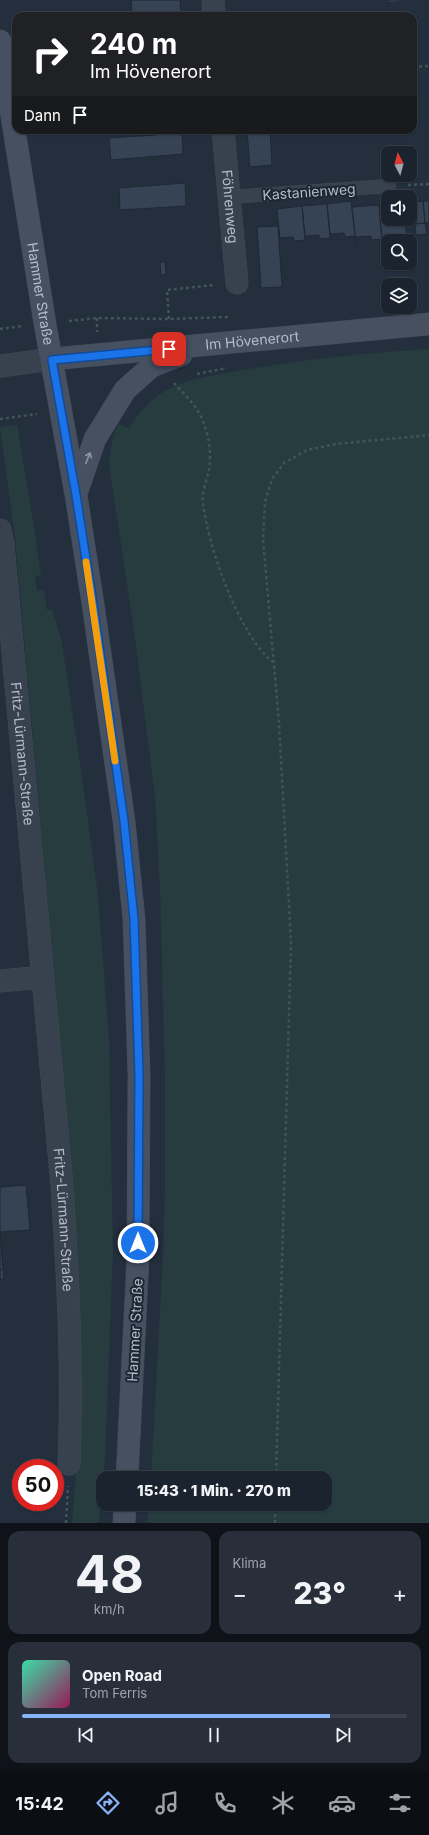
<!DOCTYPE html>
<html lang="de">
<meta charset="utf-8">
<style>
:root{--surface:#1b232e;--page:#282f3a;--text:#f1f3f6;--muted:#a0a4aa;--line:#39404a;--accent:#8ab4f8}
body{margin:0;font-family:Inter,sans-serif;background:var(--page);color:var(--text);height:100vh;display:flex;flex-direction:column;font-size:15px;white-space:nowrap}
*{box-sizing:border-box;margin:0}
p{font-size:13px;color:var(--muted)}
.icon{flex:none;width:22px;height:22px;fill:none;stroke:currentColor;stroke-width:2;stroke-linecap:round;stroke-linejoin:round}
.map{position:relative;height:1523px;overflow:hidden}
.sheet{display:flex;flex-direction:column;gap:8px;padding:8px;background:#0f1319;flex:1}
.sheet>*{flex:none}
.banner{position:absolute;left:12px;top:12px;width:405px;height:122px;border-radius:12px;box-shadow:0 1px 3px #0004,0 0 0 1px var(--line);background:#202124;color:#fff;overflow:hidden}
.needle{width:26px;rotate:354deg}
.buttons{position:absolute;left:381px;top:146px;display:grid;gap:8px}
.buttons a{display:grid;place-items:center;width:36px;height:36px;border-radius:8px;background:var(--surface);box-shadow:0 1px 3px #0004,0 0 0 1px var(--line);font-size:20px}
.speed{position:absolute;left:12px;top:1459px;display:flex;gap:8px;font-size:20px;font-weight:700;text-align:center}
.speed>*{display:grid;place-content:center;width:52px;height:52px;border-radius:50%;background:var(--surface);box-shadow:0 1px 3px #0004,0 0 0 1px var(--line);line-height:1}
.speed .limit{border:6px solid #d22;background:#fff;color:#111}
.pin{position:absolute;display:grid;place-items:center;width:34px;height:34px;color:#fff;margin:-17px;border-radius:8px;box-shadow:0 2px 6px #0006}
.me{position:absolute;width:44px;margin:-22px;rotate:0deg;stroke-linejoin:round;filter:drop-shadow(0 0 3px #0008)}
.turn{display:flex;align-items:center;gap:14px;height:84px;padding:0 12px;font-size:18px}
.turn .icon{width:52px;height:52px;stroke-width:2.5}
.turn b{display:block;font-size:28px;line-height:34px}
.then{display:flex;align-items:center;height:38px;padding:0 12px;background:#0003;gap:8px;font-size:15px}
.big{font-size:30px;font-weight:800;line-height:1.1}
.sheet .card{flex:1;display:flex;flex-direction:column;justify-content:center;gap:6px;min-width:0;padding:0 14px;border-radius:12px;background:var(--page)}
.sheet .dial{align-items:center;gap:0}
.dial b{font-size:52px;line-height:1}
.song{display:flex;align-items:center;gap:12px}
.cover{width:48px;height:48px;border-radius:6px;background:linear-gradient(135deg,hsl(160 70% 55%),hsl(330 70% 35%))}
.played{height:4px;border-radius:2px;background:linear-gradient(90deg,var(--accent) 80%,var(--line) 80%)}
.keys{display:flex;justify-content:space-around;direction:ltr}
.heat{display:flex;justify-content:space-between;align-items:center;font-size:22px;direction:ltr}
.sheet .tiles{flex:1;display:grid;gap:8px;grid-template-columns:1fr 1fr}
.card:last-child{grid-column:span 2}
.trip{position:absolute;left:96px;top:1471px;width:236px;height:40px;border-radius:12px;background:var(--surface);box-shadow:0 1px 3px #0004,0 0 0 1px var(--line);font-weight:800;line-height:40px;text-align:center}
.menu{display:flex;height:64px;justify-content:space-around;align-items:center;background:#0b0e12;color:var(--muted)}
.menu .icon{width:28px;height:28px}
.menu .selected{color:var(--accent)}
.menu b{font-size:18px;color:var(--text)}
.map>svg:first-child{display:block}
.green{fill:#263c3f}
.building{fill:#364354;stroke:#1f2835}
.lines{fill:none;stroke-linecap:round;stroke-linejoin:round}
.service-casing{stroke:#414a57;stroke-width:14}
.minor-casing{stroke:#414a57;stroke-width:23}
.secondary-casing{stroke:#414a57;stroke-width:23}
.path{stroke:#3f5557;stroke-width:2.5;stroke-dasharray:3 3;stroke-linecap:butt}
.service{stroke:#38414e;stroke-width:13}
.minor{stroke:#38414e;stroke-width:22}
.secondary{stroke:#465061;stroke-width:22}
.oneway{stroke:#8e96a5}
.route-casing{stroke:#114b97;stroke-width:10}
.route{stroke:#1a73e8;stroke-width:7}
.slow{stroke:#f59e0b;stroke-width:7}
.labels{text-anchor:middle;stroke-width:4;stroke-linejoin:round;paint-order:stroke}
.street-label{font-size:14px;fill:#b4bcc9;stroke:#1d2633}
</style>
<div class="map">
<svg width="429" height="1523" viewBox="0 0 429 1523">
<rect width="100%" height="100%" fill="#242f3e"/>
<path class="green" d="M429,349v1174h-282l2,-19h176v-26h-174l12,-222 2,-65v-114l-5,-188 -5,-92 -21,-166 -25,-167 3,-23 6,-17 11,4c13,-19 23,-31 44,-41 18,-9 39,-11 59,-15 65,-12 131,-19 197,-23z
M17,425l18,108 6,42 -6,1 2,15 7,-1 3,20 5,-1 10,33 22,149 14,105 11,143 4,212 -8,208 -6,64h-27l9,-111 -11,-227 -16,-210 -39,-438 -15,-110z"/>
<path class="building" d="M131,0h49l1,12 -49,3z
M388,0h17v1l-17,2z
M181,12v4h-49v-1z
M140,130h49v2l-49,4z
M247,130h23l2,35 -22,2z
M182,133l1,21 -72,6 -2,-22z
M185,183l1,23 -66,4 -1,-22z
M351,201l4,35 -10,1 -1,-4 -14,1 -3,-30z
M423,201h6v22h-4z
M423,201l2,22 -13,1 -2,-21z
M327,204l3,34 -11,1v-4l-14,1 -3,-30z
M379,205l3,34 -11,1v-4l-15,1v8l-4,-38z
M379,205h9v14h17l2,22h-19v3h-6z
M302,206l3,34 -11,1 -1,-4 -13,1 -3,-29z
M425,223l2,11 -11,1 -1,-11z
M278,226l4,61 -21,1 -4,-61z
M160,262h5l1,12 -5,1z
M26,1185l4,45 -30,2 3,37 -3,1v-83z
M3,1269l1,10h-4v-9z"/>
<g class="lines">
<defs>
<path id="service" d="M229,197l160,-11"/>
<g id="minor">
<path d="M213,0l1,16"/>
<path id="s1" d="M223,130l14,153"/>
<path d="M0,366l52,-7"/>
<path id="s2" d="M0,530l3,14 59,642c6,93 11,185 7,278"/>
<path d="M0,981l43,-4"/>
</g>
<g id="secondary">
<path id="s3" d="M0,41l45,283 31,171 17,109 31,217 10,98 5,155 -1,184 -11,220"/>
<path id="s4" d="M52,359l377,-35"/>
<path d="M77,491l18,-52 30,-49 27,-24 29,-11"/>
<path d="M124,1523l1,-19"/>
</g>
</defs>
<use href="#service" class="service-casing"/>
<use href="#minor" class="minor-casing"/>
<use href="#secondary" class="secondary-casing"/>
<path class="path" d="M413,67l16,-1
M408,185l21,-1
M97,318v14
M169,319l-2,-29 47,-5
M69,321l28,-3 72,1 61,-2
M0,329l22,-3
M197,374l30,-6
M174,383c8,9 18,18 24,28 10,18 14,39 11,59 -2,10 -8,23 -6,33 5,43 36,133 70,159
M0,419l37,-5
M276,1478l15,-536 -12,-219 -16,-184 2,-37 7,-23 12,-16 23,-13 29,-6 93,-9
M66,1523l2,-37
M275,1523v-19"/>
<use href="#service" class="service"/>
<use href="#minor" class="minor"/>
<use href="#secondary" class="secondary"/>
</g>
<defs><path id="oneway-shaft" d="M-6 0H5M1.5-3L5.5 0L1.5 3" fill="none" stroke-width="1.6" stroke-linecap="round" stroke-linejoin="round"/></defs>
<use class="oneway" href="#oneway-shaft" transform="translate(88 458) rotate(-68)"/>
<g class="lines">
<defs>
<path id="route" d="M138,1243l1,-169 -5,-155 -10,-98 -31,-217 -17,-109 -24,-135 117,-11"/>
</defs>
<use href="#route" class="route-casing"/>
<use href="#route" class="route"/>
<path class="slow" d="M86,562l29,199"/>
</g>
<g class="labels">
<g class="street-label">
<text transform="translate(309 192) rotate(-4)" y="5">Kastanienweg</text>
<text dy="5" stroke="none"><textPath href="#s1" startOffset="77">Föhrenweg</textPath></text>
<text dy="5" stroke="none"><textPath href="#s3" startOffset="256">Hammer Straße</textPath></text>
<text dy="5" stroke="none"><textPath href="#s4" startOffset="201">Im Hövenerort</textPath></text>
<text dy="5" stroke="none"><textPath href="#s2" startOffset="225">Fritz-Lürmann-Straße</textPath></text>
<text dy="5" stroke="none"><textPath href="#s2" startOffset="693">Fritz-Lürmann-Straße</textPath></text>
<text transform="translate(135 1330) rotate(-87)" y="5">Hammer Straße</text>
</g>
</g>
</svg>
<div class="buttons">
<a><svg class="needle" viewBox="-14 -14 28 28"><path d="M0-13l5 13h-10z" fill="#e53935"/><path d="M0 13l5-13h-10z" fill="#a0a4aa"/></svg></a>
<a><svg class="icon" aria-label="sound" viewBox="0 0 24 24"><path d="M4 9h4l5-4v14l-5-4H4zM17 9q2 3 0 6"/></svg></a>
<a><svg class="icon" aria-label="search" viewBox="0 0 24 24"><circle cx="10" cy="10" r="6"/><path d="M15 15l6 6"/></svg></a>
<a><svg class="icon" aria-label="layers" viewBox="0 0 24 24"><path d="M12 4l9 5-9 5-9-5zM3 14l9 5 9-5"/></svg></a>
</div>
<div class="speed"><div class="limit">50</div></div>
<div class="pin" style="left:169px;top:349px;background:#d93025"><svg class="icon" aria-label="arrive" viewBox="0 0 24 24"><path d="M6 21V4h12l-3 4 3 4H6"/></svg></div>
<svg class="me" style="left:138px;top:1243px" viewBox="-20 -20 40 40"><circle r="17" fill="#1a73e8" stroke="#fff" stroke-width="3"/><path d="M0-11L8 9 0 5-8 9z" fill="#fff"/></svg>
<div class="trip">15:43 · 1 Min. · 270 m</div>
<div class="banner">
<div class="turn"><svg class="icon" aria-label="right" viewBox="0 0 24 24"><path d="M7 20v-9h11M14 6l5 5-5 5"/></svg><div><b>240 m</b>Im Hövenerort</div></div>
<div class="then">Dann<svg class="icon" aria-label="arrive" viewBox="0 0 24 24"><path d="M6 21V4h12l-3 4 3 4H6"/></svg></div>
</div>
</div>
<section class="sheet">
<div class="tiles">
<div class="card dial"><b>48</b><p>km/h</p></div>
<div class="card"><p>Klima</p>
<div class="heat"><a>−</a><b class="big">23°</b><a>+</a></div>
</div>
<div class="card">
<div class="song"><i class="cover"></i><div><b>Open Road</b><p>Tom Ferris</p></div></div>
<div class="played"></div>
<div class="keys"><svg class="icon" aria-label="previous" viewBox="0 0 24 24"><path d="M18 5L8 12l10 7zM5 5v14"/></svg><svg class="icon" aria-label="pause" viewBox="0 0 24 24"><path d="M8 5v14M16 5v14"/></svg><svg class="icon" aria-label="next" viewBox="0 0 24 24"><path d="M6 5l10 7-10 7zM19 5v14"/></svg></div>
</div>
</div>
</section>
<nav class="menu">
<b>15:42</b>
<svg class="icon selected" aria-label="directions" viewBox="0 0 24 24"><path d="M12 3l9 9-9 9-9-9zM9 14v-3h6M13 9l2 2-2 2"/></svg>
<svg class="icon" aria-label="music" viewBox="0 0 24 24"><path d="M9 18V5l10-2v13"/><circle cx="6" cy="18" r="3"/><circle cx="16" cy="16" r="3"/></svg>
<svg class="icon" aria-label="phone" viewBox="0 0 24 24"><path d="M5 4h4l2 5-3 2q2 4 5 5l2-3 5 2v4C11 20 4 13 5 4z"/></svg>
<svg class="icon" aria-label="climate" viewBox="0 0 24 24"><path d="M12 3v18M4 7l16 10M4 17L20 7"/></svg>
<svg class="icon" aria-label="car" viewBox="0 0 24 24"><path d="M5 17H2v-5l4-1 3-4h7l3 4 3 1v5h-3M9 17h6M6 11h13"/><circle cx="7" cy="17" r="2"/><circle cx="17" cy="17" r="2"/></svg>
<svg class="icon" aria-label="filters" viewBox="0 0 24 24"><path d="M4 7h16M4 17h16"/><circle cx="9" cy="7" r="2"/><circle cx="15" cy="17" r="2"/></svg>
</nav>
